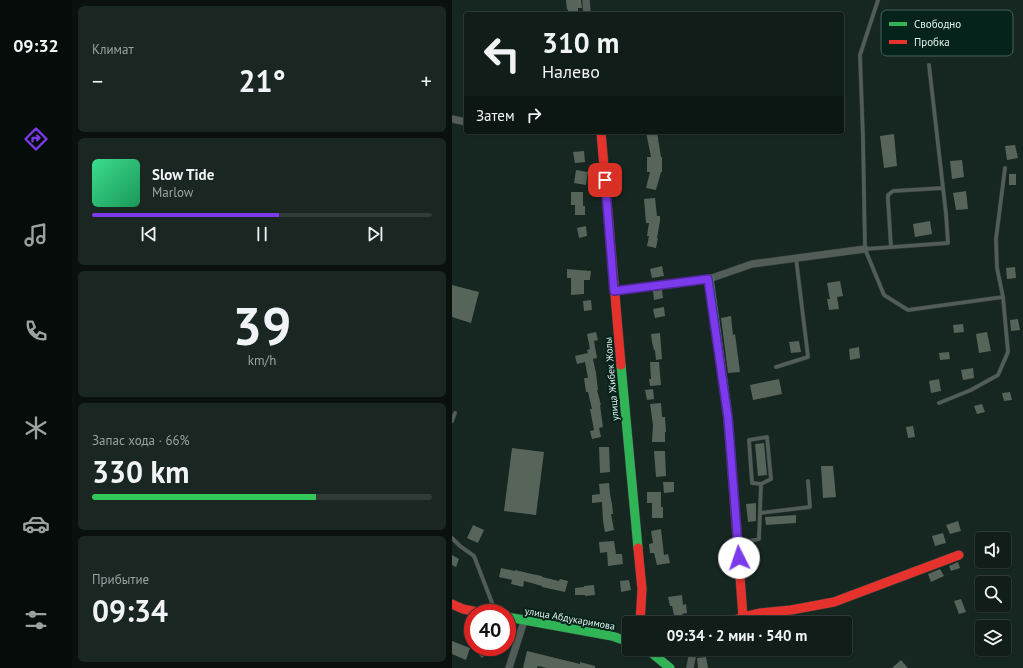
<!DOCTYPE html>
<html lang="ru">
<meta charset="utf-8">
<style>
:root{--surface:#101d19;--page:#192622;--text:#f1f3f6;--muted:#9ca2a2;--line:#303b38;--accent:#7c3aed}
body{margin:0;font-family:"PT Sans",sans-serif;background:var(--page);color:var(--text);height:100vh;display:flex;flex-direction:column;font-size:15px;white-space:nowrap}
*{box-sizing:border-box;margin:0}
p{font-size:13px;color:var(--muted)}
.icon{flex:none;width:22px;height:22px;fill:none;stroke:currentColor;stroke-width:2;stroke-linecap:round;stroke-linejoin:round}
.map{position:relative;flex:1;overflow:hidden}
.sheet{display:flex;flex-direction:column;gap:6px;padding:6px;background:#09100e;width:380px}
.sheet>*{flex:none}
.hud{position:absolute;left:12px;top:12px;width:380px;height:122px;border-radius:4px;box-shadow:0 1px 3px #0004,0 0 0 1px var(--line);background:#101d19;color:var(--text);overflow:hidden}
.buttons{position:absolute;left:523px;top:532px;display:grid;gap:8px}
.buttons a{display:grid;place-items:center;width:36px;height:36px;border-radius:4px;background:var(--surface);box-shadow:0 1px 3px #0004,0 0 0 1px var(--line);font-size:20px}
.speed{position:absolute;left:12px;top:604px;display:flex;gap:8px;font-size:20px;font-weight:700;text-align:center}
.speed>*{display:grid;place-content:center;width:52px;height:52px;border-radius:50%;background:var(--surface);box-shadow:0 1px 3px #0004,0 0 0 1px var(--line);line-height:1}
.speed .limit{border:6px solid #d22;background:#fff;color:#111}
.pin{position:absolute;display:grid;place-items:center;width:34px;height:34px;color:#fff;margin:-17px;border-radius:8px;box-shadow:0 2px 6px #0006}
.me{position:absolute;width:44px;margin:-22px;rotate:356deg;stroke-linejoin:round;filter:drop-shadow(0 0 3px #0008)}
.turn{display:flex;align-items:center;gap:14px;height:84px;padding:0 12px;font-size:18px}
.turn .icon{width:52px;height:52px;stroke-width:2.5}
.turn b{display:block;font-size:28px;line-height:34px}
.then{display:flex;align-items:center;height:38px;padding:0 12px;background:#0003;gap:8px;font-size:15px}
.big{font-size:30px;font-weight:700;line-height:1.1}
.sheet .widget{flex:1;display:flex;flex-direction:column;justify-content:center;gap:6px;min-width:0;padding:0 14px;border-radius:6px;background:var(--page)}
.sheet .dial{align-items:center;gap:0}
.dial b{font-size:52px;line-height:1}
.song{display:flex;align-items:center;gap:12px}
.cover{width:48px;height:48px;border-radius:6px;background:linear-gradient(135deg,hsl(150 70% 55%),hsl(150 70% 35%))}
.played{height:4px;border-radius:2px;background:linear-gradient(90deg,var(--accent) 55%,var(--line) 55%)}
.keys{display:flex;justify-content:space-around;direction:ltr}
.heat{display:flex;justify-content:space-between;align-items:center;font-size:22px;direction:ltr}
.charge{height:6px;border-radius:3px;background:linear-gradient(90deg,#34c759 66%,var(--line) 0)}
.trip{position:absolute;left:170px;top:616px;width:230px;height:40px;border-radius:4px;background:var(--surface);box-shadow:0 1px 3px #0004,0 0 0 1px var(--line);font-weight:700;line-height:40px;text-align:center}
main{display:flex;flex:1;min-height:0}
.tabs{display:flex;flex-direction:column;width:72px;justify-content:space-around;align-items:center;background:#060c0a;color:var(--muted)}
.tabs .icon{width:28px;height:28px}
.tabs .current{color:var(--accent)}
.tabs b{font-size:18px;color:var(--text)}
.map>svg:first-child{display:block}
.building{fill:#576459}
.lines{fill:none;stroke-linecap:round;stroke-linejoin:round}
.lane-casing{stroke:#34403c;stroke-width:4.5}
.street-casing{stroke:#34403c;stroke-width:8}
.fast-casing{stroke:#34403c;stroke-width:10}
.jam-casing{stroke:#34403c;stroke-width:10}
.lane{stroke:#525d58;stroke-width:3.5}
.street{stroke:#525d58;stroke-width:7}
.fast{stroke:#30b455;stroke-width:9}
.jam{stroke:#e5322d;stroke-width:9}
.route-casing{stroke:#51269a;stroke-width:10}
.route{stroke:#7c3aed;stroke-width:7}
.labels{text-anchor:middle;stroke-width:4;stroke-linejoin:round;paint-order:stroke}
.street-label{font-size:10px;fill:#e2f2eb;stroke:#05231a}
.key{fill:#05231a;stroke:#476159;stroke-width:1}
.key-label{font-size:11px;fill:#e2f2eb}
</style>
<main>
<nav class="tabs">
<b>09:32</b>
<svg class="icon current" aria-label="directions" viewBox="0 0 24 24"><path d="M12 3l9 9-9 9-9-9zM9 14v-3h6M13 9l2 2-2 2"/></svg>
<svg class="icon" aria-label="music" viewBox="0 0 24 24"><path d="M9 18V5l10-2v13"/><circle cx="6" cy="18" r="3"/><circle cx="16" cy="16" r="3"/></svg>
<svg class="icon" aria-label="phone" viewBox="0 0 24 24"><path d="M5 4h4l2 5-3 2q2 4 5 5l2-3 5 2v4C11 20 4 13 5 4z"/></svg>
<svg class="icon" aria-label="climate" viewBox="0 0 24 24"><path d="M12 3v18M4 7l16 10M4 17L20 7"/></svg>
<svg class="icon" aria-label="car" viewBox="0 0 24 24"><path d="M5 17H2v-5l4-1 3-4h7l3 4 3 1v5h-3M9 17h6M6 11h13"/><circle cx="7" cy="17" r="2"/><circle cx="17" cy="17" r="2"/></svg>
<svg class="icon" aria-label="filters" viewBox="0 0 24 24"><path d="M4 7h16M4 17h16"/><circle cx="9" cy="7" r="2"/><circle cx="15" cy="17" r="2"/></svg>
</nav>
<section class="sheet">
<div class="widget"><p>Климат</p>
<div class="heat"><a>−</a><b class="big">21°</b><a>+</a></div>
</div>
<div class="widget">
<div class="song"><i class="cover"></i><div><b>Slow Tide</b><p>Marlow</p></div></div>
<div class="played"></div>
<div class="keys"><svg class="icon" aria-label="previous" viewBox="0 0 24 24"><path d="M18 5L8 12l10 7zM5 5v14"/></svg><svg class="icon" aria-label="pause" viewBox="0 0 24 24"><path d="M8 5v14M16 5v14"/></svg><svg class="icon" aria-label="next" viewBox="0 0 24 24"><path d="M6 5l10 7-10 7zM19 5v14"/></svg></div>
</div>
<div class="widget dial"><b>39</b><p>km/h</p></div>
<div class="widget"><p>Запас хода · 66%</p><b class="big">330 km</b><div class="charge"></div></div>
<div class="widget"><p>Прибытие</p><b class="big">09:34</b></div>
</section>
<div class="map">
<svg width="571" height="668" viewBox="0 0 571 668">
<rect width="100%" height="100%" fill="#162721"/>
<path class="building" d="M114,0h15l1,8h-4v6h-10v-5l-1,1z
M194,132h11l4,25h1v15h-1l-5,18 -10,-2 4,-16h-3v-15h4z
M442,134l3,32 -13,2 -4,-32z
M563,145l3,13 -11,2 -2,-14z
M132,151l1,11 -10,1 -2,-11z
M510,160l2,17 -12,2 -2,-18z
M124,170l12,2 -2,13 -12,-2z
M557,174h7v11h-7z
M514,191l2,18 -12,1 -3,-17z
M119,192h12v14h2v9h-10v-10h-4z
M203,198l2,18h3v5l-3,17h1l-2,10 -9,-2 2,-10h-2l2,-13h-3l-2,-24z
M478,221l2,13 -17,3 -2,-13z
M134,226l1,10 -8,2 -2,-10z
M210,266l2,10 -12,2 -2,-9z
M563,267l1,11 -9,1 -1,-11z
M115,269l24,2 -1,9h-6v14l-13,1v-17h-4z
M388,281l3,15 -6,1 2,12 -10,1 -2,-11h3l-3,-16z
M0,285l27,7 -8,31 -19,-6z
M210,290l1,8 -9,2 -1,-9z
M139,300l1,10 -8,1 -1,-10z
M212,307l1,9 -10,2 -2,-9z
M279,316l2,19 2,-1 5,38 -12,1 -7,-55z
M566,319l2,11 -9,1 -1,-11z
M511,324l1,8 -10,1 -1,-8z
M144,332l2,8 -4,1 3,17 -4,1 3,14 2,17h-1l4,15h-1l3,22 -4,1 2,9 -9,2 -2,-8 4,-1 -4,-21h2l-4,-17h-2l-2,-14h4l-3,-16 -8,2 -2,-8 13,-3 -1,-3 3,-1 -3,-15z
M535,332l4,19 -12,2 -3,-19z
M208,333l2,26 -6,1 -1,-10h-1l-2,-8 -1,-8z
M347,341l2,11 -10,1 -2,-11z
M407,347l1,11 -10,2 -1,-11z
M497,352l1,7 -10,1 -1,-7z
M198,362h9l2,23 -11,1 -1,-7h2z
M521,368l1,10 -11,2 -2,-10z
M327,379l3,15 -29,6 -3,-15z
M487,379l2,12 -10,2 -2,-12z
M201,389l1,10 -7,1 -2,-10z
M558,392l2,8 -8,1 -2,-8z
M209,403l1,14h3l1,15h-1v10h-13l1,-17 -3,-21z
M530,404l3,8 -8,2 -3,-8z
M461,426l2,11 -7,1 -2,-11z
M312,443l3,32 -9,1 -3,-32z
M147,447h10l1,25 -10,1z
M60,448l32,4 -8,63 -32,-4z
M202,451h11l1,25 -10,1z
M369,466h12l3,31 -13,1z
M211,482h11v10l-10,1z
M157,483l1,11 2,10 1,10h-2l3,16 -9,2 -2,-11 -1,-19 -10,1v-8l8,-1 -1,-10z
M195,492h14v15h2v11h-11v-15h-5z
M304,503v18l-8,1 -2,-18z
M344,515v8l-30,2 -1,-8z
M506,521l3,10 -11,3 -4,-9z
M21,525l11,5 -6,13 -11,-5z
M209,529l3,26 4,-1 2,9 -13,2 -3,-12h-4l-1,-9 4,-1 -2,-12z
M491,533l3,10 -11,3 -3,-10z
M162,541l2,13h6l1,10 -15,2 -1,-14 -7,1 -1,-11z
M0,555l7,4 -3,8 -4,-2z
M506,562l2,6 -9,3 -2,-5z
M49,568l14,3v-1l17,4 10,2v1l17,4 1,-2 8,2 -3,11 -23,-5v-1l-18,-5 -1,6 -12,-3 1,-4 -13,-3z
M488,569l4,7 -13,6 -3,-8z
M177,580l2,10 -10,2 -1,-11z
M142,585l1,10 -10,1v-1h-10v-7l9,-1v-1z
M230,595l1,10 3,-1 1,9 -5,1 3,9h-8l-2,-8h-1l-2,-9h-2l-2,-9z
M509,599l5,13 -7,2 -5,-13z
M0,641l18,7 -4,12 -14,-6z
M20,647h21l-11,11z
M75,651l53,13v-2l15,4v2h-48l-9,-2 -1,2h-14z
M254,657l2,11h-10l-1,-10z
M449,660l7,8h-16z"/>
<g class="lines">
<defs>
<path id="lane" d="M426,0l-18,55 3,83 2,111 19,46 24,15 95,-13
M439,247l-3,-47v-5l5,-4 50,-3
M413,249l83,-6 -2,-29 -17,-149
M324,367l32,-10 -12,-99
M487,403l32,-13 27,-15 10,-23 -5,-55 -6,-29 -1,-29 9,-71
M0,421l3,-8
M308,513l50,-6 -2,-26
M0,538l8,8 14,10 22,57
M287,543l20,-4 2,-55 10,-5 -4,-42 -18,3 3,43 9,1"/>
<path id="street" d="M134,0l1,14
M0,119l14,3
M162,291l95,-12 43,-15 113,-15
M201,654l9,-5
M57,668l15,-47
M238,668l2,-11 -1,-8"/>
<path id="fast" d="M257,279l19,139 3,38
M169,365l17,183
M55,617l105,19 17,6
M193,649l8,5 17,14"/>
<path id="jam" d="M149,132l20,233
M279,456l12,161
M186,548l4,41 -2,34
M0,604l11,5 20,4
M276,623l15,-6 17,-4 31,-3 43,-8 125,-47"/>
</defs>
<use href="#lane" class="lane-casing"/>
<use href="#street" class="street-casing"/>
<use href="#fast" class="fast-casing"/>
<use href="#jam" class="jam-casing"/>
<use href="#lane" class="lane"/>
<use href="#street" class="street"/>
<use href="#fast" class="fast"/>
<use href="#jam" class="jam"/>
</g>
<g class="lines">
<defs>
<path id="route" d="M153,180l9,111 94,-12 20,139 11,140"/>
</defs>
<use href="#route" class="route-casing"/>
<use href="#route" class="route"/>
</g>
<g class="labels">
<g class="street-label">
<text transform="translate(159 379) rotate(-95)" y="4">улица Жибек Жолы</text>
<text transform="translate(118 618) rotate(10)" y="4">улица Абдукаримова</text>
</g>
</g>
<rect x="429" y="10" width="132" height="46" rx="6" class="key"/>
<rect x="437" y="22" width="18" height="4" fill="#30b455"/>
<rect x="437" y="40" width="18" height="4" fill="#e5322d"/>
<g class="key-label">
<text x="462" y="28">Свободно</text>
<text x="462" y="46">Пробка</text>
</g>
</svg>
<div class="buttons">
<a><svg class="icon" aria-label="sound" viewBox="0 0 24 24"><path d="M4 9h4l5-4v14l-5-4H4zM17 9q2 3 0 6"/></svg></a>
<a><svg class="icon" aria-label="search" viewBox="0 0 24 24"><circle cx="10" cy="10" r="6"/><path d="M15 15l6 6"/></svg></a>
<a><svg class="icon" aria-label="layers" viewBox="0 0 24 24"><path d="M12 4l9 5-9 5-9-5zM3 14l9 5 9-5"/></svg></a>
</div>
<div class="speed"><div class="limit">40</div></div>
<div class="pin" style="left:153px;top:180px;background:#d93025"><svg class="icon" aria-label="arrive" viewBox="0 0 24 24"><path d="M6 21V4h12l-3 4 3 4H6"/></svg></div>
<svg class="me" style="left:287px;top:558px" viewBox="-20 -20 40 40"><circle r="19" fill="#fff"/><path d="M0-13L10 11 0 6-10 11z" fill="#7c3aed"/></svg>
<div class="trip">09:34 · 2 мин · 540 m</div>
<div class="hud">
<div class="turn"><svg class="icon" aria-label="left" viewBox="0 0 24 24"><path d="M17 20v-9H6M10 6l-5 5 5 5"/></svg><div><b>310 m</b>Налево</div></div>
<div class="then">Затем<svg class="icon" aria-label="right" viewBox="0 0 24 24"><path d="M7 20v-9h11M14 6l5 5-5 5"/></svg></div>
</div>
</div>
</main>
